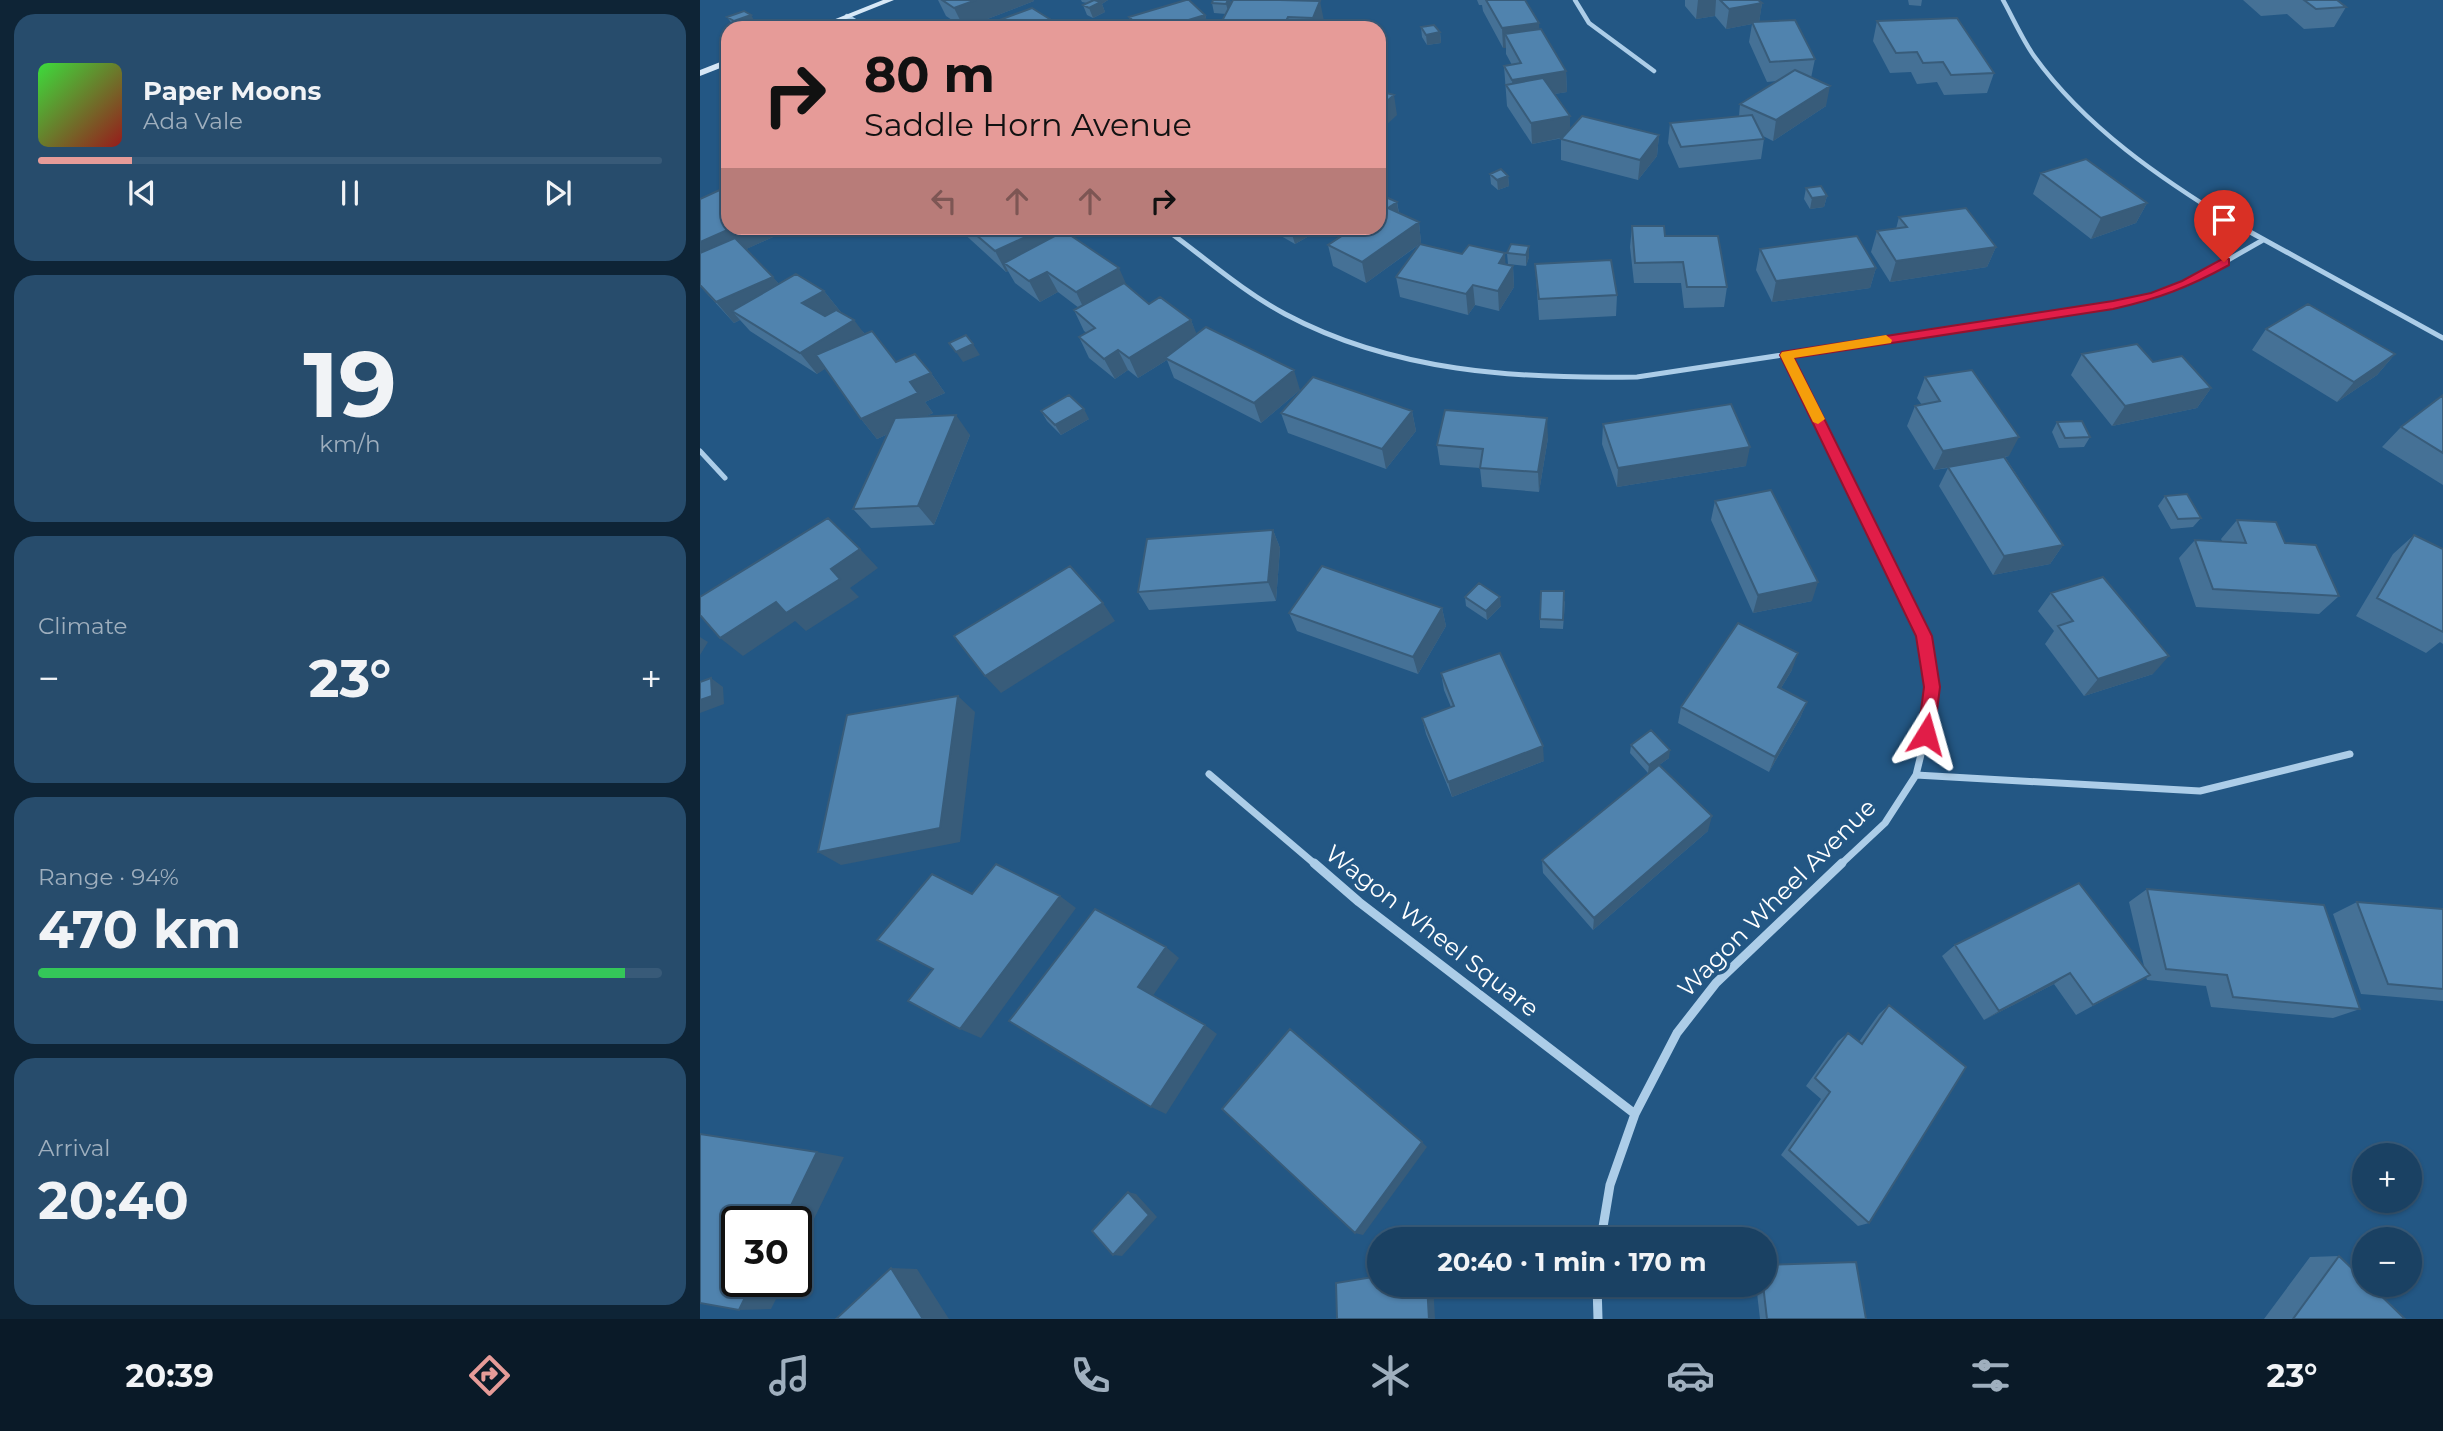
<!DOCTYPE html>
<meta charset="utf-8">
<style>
:root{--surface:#1a4163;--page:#274c6c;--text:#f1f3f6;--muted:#9fafbe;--line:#385a78;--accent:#e69b98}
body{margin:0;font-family:Montserrat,sans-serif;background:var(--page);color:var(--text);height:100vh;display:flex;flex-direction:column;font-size:26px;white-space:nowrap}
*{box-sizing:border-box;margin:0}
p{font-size:23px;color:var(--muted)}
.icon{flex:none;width:38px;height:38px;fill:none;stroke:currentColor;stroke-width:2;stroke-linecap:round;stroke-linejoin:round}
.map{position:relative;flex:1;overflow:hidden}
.sheet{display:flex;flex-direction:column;gap:14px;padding:14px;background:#0e2436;width:700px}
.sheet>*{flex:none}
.top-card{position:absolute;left:21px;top:21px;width:665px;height:214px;border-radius:21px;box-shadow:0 2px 5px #0004,0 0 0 2px var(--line);background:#e69b98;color:#111;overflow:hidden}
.controls{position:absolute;left:1652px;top:1143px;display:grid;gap:14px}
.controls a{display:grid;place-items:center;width:70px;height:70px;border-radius:50%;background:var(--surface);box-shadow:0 2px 5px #0004,0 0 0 2px var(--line);font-size:35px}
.speed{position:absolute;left:21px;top:1206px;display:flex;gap:14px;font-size:35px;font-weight:700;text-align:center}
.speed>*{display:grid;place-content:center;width:91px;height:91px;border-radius:50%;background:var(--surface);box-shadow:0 2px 5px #0004,0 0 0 2px var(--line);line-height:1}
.speed .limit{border:4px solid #111;border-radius:10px;background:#fff;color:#111}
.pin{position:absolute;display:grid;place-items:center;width:60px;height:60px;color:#fff;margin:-72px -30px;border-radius:50% 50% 50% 0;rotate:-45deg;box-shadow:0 0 7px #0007}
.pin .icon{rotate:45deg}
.me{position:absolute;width:77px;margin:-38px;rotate:8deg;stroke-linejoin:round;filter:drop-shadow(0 0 5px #0008)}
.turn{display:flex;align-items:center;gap:24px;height:147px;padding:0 28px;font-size:32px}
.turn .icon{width:91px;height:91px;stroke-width:2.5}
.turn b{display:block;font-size:49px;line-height:60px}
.lanes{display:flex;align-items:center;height:66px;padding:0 28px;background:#0003;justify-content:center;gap:35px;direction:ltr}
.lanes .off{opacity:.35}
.big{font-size:52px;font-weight:700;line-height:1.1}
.sheet .tile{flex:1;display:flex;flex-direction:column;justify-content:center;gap:10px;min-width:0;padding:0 24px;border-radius:21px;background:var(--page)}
.sheet .dial{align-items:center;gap:0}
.dial b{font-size:91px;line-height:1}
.song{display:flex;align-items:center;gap:21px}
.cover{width:84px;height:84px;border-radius:10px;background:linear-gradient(135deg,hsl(120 70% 55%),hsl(0 70% 35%))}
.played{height:7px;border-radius:4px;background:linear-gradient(90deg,var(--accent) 15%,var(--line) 15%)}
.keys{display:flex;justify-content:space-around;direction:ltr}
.heat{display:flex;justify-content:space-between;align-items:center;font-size:38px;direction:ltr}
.charge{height:10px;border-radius:5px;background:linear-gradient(90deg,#34c759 94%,var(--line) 0)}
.trip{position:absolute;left:667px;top:1227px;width:410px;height:70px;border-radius:35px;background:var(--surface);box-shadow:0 2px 5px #0004,0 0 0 2px var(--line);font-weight:700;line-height:70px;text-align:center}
.tab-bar{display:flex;height:112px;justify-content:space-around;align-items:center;background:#0a1a28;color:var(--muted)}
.tab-bar .icon{width:49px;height:49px}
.tab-bar .selected{color:var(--accent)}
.tab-bar b{font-size:32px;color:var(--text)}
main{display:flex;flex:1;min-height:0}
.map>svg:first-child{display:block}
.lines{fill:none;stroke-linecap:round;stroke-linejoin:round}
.street-far3{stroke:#accde8;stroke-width:4.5}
.street-far2{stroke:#accde8;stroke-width:5}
.street-far1{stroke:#accde8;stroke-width:7}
.street{stroke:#accde8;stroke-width:9}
.secondary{fill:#d7e8f7;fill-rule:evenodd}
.wall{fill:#457196}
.shaded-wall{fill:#385c7a}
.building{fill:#5083ae;stroke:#385c7a;stroke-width:2}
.route{fill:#e11d48;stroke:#92132f;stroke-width:2}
.slow{fill:#f59e0b}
.labels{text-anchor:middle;stroke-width:7;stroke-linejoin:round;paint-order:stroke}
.street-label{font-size:24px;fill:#fff;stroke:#235784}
</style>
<main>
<section class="sheet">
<div class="tile">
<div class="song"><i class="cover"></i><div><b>Paper Moons</b><p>Ada Vale</p></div></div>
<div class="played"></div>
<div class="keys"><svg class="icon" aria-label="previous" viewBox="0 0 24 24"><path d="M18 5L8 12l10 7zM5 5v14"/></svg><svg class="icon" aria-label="pause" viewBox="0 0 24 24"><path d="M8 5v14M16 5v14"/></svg><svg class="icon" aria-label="next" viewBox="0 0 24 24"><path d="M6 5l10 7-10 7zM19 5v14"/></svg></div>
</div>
<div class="tile dial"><b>19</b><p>km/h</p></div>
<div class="tile"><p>Climate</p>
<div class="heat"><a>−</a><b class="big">23°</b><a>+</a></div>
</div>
<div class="tile"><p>Range · 94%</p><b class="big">470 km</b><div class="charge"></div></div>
<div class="tile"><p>Arrival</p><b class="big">20:40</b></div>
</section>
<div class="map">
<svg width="1743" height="1319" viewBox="0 0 1743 1319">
<rect width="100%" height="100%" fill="#235784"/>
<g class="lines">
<path class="street-far3" d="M875,0l14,23 65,48
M1303,0c10,18 19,39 31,56 51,71 127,123 201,168
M147,16l19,12"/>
<path class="street-far2" d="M1532,222l211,116
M464,228c40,29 78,63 121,86 109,58 231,65 352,63l476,-72 41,-9 32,-12 77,-44
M1086,355l74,152
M0,451l25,27"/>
<path class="street-far1" d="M509,774l107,91
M1216,775l284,16 150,-37
M1140,865l45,-42 31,-48 10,-41 6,-47 -8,-51 -64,-131"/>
<path class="street" d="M614,863l45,39 276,212
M901,1239l9,-54 25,-71 42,-81 39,-50 126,-120
M897,1284l1,35"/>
<path class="secondary" d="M183,0h11l-70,28h-11z
M28,59v6l-28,11v-6z"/>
</g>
<path class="wall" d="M238,0h95l1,1 -70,27 -18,-12z
M381,0h27l-6,4 3,8 -12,6 -6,-3 -4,-10 4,-2 -5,-1z
M513,0h17l1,4 2,-4 91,21 -2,4 30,3h-128l-2,-7 4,-7 -12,-1 -2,-10z
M777,0h48l14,29 27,42 1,21 -13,2 16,35 89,6 -2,21 -19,24 -77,-20v-21l2,-1 -31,6 -25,-38 -3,-40 8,-1 -6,-11v-6h-3l-20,-37 -1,-6h-3z
M985,0h73l4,3 -3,19 56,37 -4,19 15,28 -53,35 -10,-5 1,3 -3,20 -82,9 -11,-25 2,-20 69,-7 1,-12 37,-23 -10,1 -18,-40 3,-18 -26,5 -11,-13 -19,3 -11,-13z
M1208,0h14l-1,6 -12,-1z
M1543,0h94l9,7 -12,20 -30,2 -17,-15 -26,2z
M505,15l4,13h-76l-4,-11z
M27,17l30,8 -7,3h-15z
M1177,21l117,52 -7,20 -43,2 -7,-13 -20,2 -6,-12 -21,1 -17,-32z
M721,27l19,5 1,11 -14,2 -5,-8z
M1341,173l106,30 -11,20 -45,16 -58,-45z
M790,174l18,2 1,10 -11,4 -7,-6z
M1106,188l21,8 -3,11 -14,2 -6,-10z
M0,199l73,38 -27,12 33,35 45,7 16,20 56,51 35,11 14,20 -20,9 8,11 -9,4 46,18 -36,90 -63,3 -18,-19 35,-75 -11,5 -16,-20 -36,-51 -8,6 -67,-43 -10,-11 -6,3 -34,-37z
M697,202l2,11 20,9 2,21 -1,1 93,22 1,21 -15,24 -24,-6 -7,10 -68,-18 -4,-20 24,-33 -54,39 -33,-17 -5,-21 11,-8 -6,-3 -1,-6h47z
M1199,217l97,30 -9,20 -97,15 -19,-30 6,-21 19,-2z
M932,226l33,10 62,51 -3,20 -40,1 -3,-25h-47l-4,-36z
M258,228h102l2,4 87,72 42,16 5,14 104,56 -39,33 -87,-45 -7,-18 -29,18 -10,-8 -13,9 -26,-21 -10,-21 8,-4 -3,-2 -10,-21 5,-2 -21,-16 -18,10 -25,-19 -7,-12 -2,1 -46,-42z
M567,228h56l-28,16z
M811,244l18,13 -3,9 -18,-2 -1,-11z
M1060,249l116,19 -6,20 -98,14 -16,-32z
M835,264l82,31 -1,21 -77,4z
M1566,329l129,25 -18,21 -40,27 -85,-52z
M1382,354l71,8 58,26 -14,20 -85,18 -41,-51z
M1225,377l84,79 -4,1 58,88 -13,19 -57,11 -54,-89 9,-18 -14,2 -27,-44 8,-20 7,-1 -5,-7z
M1743,395v90l-61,-38 19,-20z
M341,411l48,8 -28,16 -14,-14z
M712,411l4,20 -30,38 -98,-36 -7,-20z
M1357,422l33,15 -6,10 -25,1 -7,-16z
M903,424l143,42 -129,21 -15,-43z
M848,438l-9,54 -57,-5 -2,-19 -40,-3 -3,-20z
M1465,496l36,22 -8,9 -22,2 -13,-23z
M1015,501l97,100 -59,12 -42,-93z
M1537,520l102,76 -20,18 -123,-7 -17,-49 16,-18 27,1 -1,-2z
M573,530l7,18 -4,53 -127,9 -11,-18z
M1714,535l29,14v95l-3,-2 -14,11 -70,-37 37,-62z
M1351,593l102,81 -69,22 -39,-52 9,-13 -16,-20z
M765,597l36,9 -14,14 -21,-14z
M865,601l-2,28 -23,-1v-9z
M742,608l4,18 -28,48 -121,-43 -8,-18z
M1092,670l-11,18 26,14 -7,16 -31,54 -91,-49 3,-16z
M741,673l103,88 -92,36 -26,-63 -4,-16 29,-11 -7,-17z
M931,745l38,13 -21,15 -18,-20z
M1008,831l-115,99 -50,-57 -1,-13z
M1447,889l213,120 -27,9 -122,-11 -5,-21 -59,-6 -1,-3 -70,38 -22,-31 -70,36 -42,-64 13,-11 189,21 -15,-64z
M1657,902l86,7v92l-82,-7 -28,-80z
M1189,1005l-20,218 -11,3 -77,-71 40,-56 -15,-13 32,-45 10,-8 11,9 20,-28z
M1639,1256l66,63h-141l46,-62z
M1056,1284h8l102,35h-106z"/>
<path class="shaded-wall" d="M276,0h57l1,1 -70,27 -10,-20z
M395,0h13l-6,4 3,8 -12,6 -4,-10z
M528,0h2l2,7 -3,7 -3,-10z
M998,0h18l-1,16 -19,3z
M620,1l4,20 -3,7h-6l-2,-10z
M1062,3l-3,20 -7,-1v2l-26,5 3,-20z
M51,15l6,10 -7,3h-12l-4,-7z
M505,15l4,13h-25l-2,-6z
M588,17l2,11h-3l-2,-5z
M839,23l1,20 -35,-9 1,14h-3l-1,-20z
M740,32l1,11 -14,2 -1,-10z
M679,63l3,18h-3z
M866,71l1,21 -51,8 -3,-3 -1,-17z
M1130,86l-4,20 -53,35 3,-21z
M694,95l3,20 -18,17v-24z
M870,116v20l-38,8 -1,-21z
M959,135l-2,21 -19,24 2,-20z
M808,176l1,10 -11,4 -1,-10z
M1127,196l-3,11 -14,2 2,-11z
M697,202l3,21 -12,-15z
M1447,203l-11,20 -45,16 10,-21z
M719,222l2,21 -55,40 -4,-21z
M32,228h34l7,9 -73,33v-28z
M345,228h15l8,14 -64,21 4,8 -2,1 -11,-21z
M590,228h33l-28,16z
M829,246v11l-3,9v-11z
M1296,247l-9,20 -97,15 6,-21z
M805,253l1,21 -7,-11z
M813,266l1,21 -15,24 -1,-20z
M419,268l9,20 -42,25 -10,-21z
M1176,268l-6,20 -98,14 4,-21z
M347,272l11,20 -18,10 -11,-21z
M73,277l17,20 -58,14 8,9 -6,3 -18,-21z
M773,285l2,20 -7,10 -2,-21z
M124,291l16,20 -22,13 -16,-21z
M154,320l16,21 -53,33 -17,-21z
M491,320l8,20 -34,18 2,2 -29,18 -9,-20z
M273,344l7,11 -17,7 -7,-10z
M418,350l10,20 -13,9 -11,-20z
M1695,354l-18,21 -40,27 17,-20z
M594,370l6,20 -39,33 -7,-20z
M231,373l14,20 -20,9 8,11 -56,26 -16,-20 49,-37z
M1511,388l-14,20 -85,18 13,-20z
M384,409l5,10 -28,16 -6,-10z
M712,411l4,20 -30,38 -4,-20z
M256,415l14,20 -36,90 -16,-19z
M847,418l1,20 -9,54 -1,-20z
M1319,437l-10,19 -75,14 9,-19z
M1050,447l-4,19 -129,21 1,-19z
M573,530l7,18 -4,53 -8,-19z
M1363,545l-13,19 -57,11 11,-19z
M160,549l18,19 -28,20 9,9 -53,34 -11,-10 -52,35 -23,-18 56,-36 55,-33z
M1118,582l-6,19 -59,12 5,-18z
M800,597l1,9 -14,14 -1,-9z
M403,603l12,18 -114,72 -16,-17z
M742,608l4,18 -28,48 -5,-17z
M0,637l8,5 -8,13z
M1098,653l-6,17 -20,33 6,-16z
M1469,656l-16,18 -69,22 14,-17z
M11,678l12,9 1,17 -24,9v-13z
M258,696l17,16 -15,130 -119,23 -23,-13z
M1107,702l-7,16 -31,54 6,-15z
M843,746l1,15 -92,36 -4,-15z
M970,750l-1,8 -21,15 1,-8z
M1012,816l-4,15 -115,99 1,-12z
M360,896l16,12 -95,130 -21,-9z
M466,947l13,11 -27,39 -14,-10z
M1370,973l-16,11 -70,36 15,-9z
M505,1025l12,9 -51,80 -15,-7z
M722,1142l5,5 -64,88 -8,-2z
M117,1152l27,5 -48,99v-34h-13z
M428,1192l8,2 21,23 -35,39 -9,-1z
M191,1268l26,1 32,50h-26z
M53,1281h32l-14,28 -32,1z
M727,1284h6l2,35h-6z"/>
<path class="building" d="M242,0h34l-22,8z
M394,0l7,2 -12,6 -6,-3z
M486,0h3l16,15 -23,7 6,6h-47l-12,-11z
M513,0h15l-2,4 -14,-1z
M533,0h47l40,1 -7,17 -25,-1 -3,6 -63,-2z
M786,0h39l14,23 -37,5z
M1020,0h38l4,3 -33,6z
M1604,0h33l9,7 -30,2z
M332,8l32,20h-73l-5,-3z
M44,11l7,4 -17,6 -7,-4z
M1257,18l37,55 -43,2 -8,-13 -20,1 -6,-11 -21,1 -19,-32z
M1095,20l20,39 -45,3 -18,-40z
M649,21l3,7h-43v-1z
M734,25l6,7 -14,3 -5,-8z
M841,29l25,42 -54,9 -8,-14 17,-3 -16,-29z
M1095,70l35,16 -54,34 -36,-16z
M843,78l27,38 -39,7 -25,-38z
M679,91l15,4 -15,13z
M1052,115l12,24 -83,8 -11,-24z
M882,116l77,19 -19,25 -79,-21z
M1386,159l61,44 -46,15 -60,-45z
M801,169l7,7 -11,4 -7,-6z
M1121,186l6,10 -15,2 -6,-10z
M24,188l4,3v37h4l-32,14v-43z
M679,194l18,8 -9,6 31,14 -57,40 -34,-17 26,-17h25z
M1266,208l30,39 -100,14 -19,-30 30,-4 -8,-10z
M932,226h32l1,10h53l9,51h-40l-4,-25 -48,1z
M268,228h77l-50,23z
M364,231l55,37 -43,24 -29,-20 -18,9 -25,-18z
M1157,236l19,32 -100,13 -16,-32z
M35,238l38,39 -57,25 -16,-17v-32z
M720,244l42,10 7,-9 36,8 -6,10 14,3 -15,25 -25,-6 -7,9 -70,-17z
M811,244l18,2 -3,9 -19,-2z
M911,260l6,35 -78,4 -4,-35z
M96,274l28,17 -22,12 23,13 11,-6 18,10 -54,33 -68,-42z
M424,283l25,21 11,-7 31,23 -62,38 -11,-8 -14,9 -25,-22 16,-9 -21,-18z
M1608,304l87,50 -41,28 -88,-53z
M506,327l88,43 -40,33 -89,-45z
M172,331l24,31 19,-8 16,19 -21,9 8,11 -57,26 -45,-64z
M266,335l7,9 -17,8 -7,-9z
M1437,344l16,18 29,-6 29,32 -86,18 -43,-52z
M1272,370l47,67 -76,14 -28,-45 25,-5 -15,-24z
M613,377l99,34 -30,38 -101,-36z
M369,395l15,14 -29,16 -14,-14z
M1743,395v58l-42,-26z
M1031,404l19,43 -132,21 -15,-44z
M745,410l102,8 -9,54 -58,-4 3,-19 -46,-4z
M256,415l-38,91 -65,3 42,-91z
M1382,421l8,16 -25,1 -8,-16z
M1304,457l59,88 -59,11 -56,-89z
M1071,490l47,92 -60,13 -43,-94z
M1487,494l14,24 -23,1 -13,-23z
M128,518l32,31 -29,20 9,10 -54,34 -10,-11 -56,36 -20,-23v-18z
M1537,520l39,2 9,21 31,2 23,51 -126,-7 -18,-49 51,3z
M573,530l-5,52 -130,10 9,-53z
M1714,535l29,14v83l-66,-34z
M370,566l33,37 -118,73 -31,-40z
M622,566l120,42 -29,49 -124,-44z
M1403,577l66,79 -71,23 -40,-53 15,-5 -22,-28z
M779,583l21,14 -14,14 -21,-14z
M841,591h23l-1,29 -23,-1z
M1038,623l60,30 -20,34 29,15 -32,55 -94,-50z
M800,653l43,93 -95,36 -26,-64 32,-12 -13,-33z
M11,678l1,18 -12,4v-18z
M258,696l-18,132 -122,24 29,-137z
M951,730l19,20 -21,15 -18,-20z
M959,765l53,51 -118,102 -52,-58z
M296,864l64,32 -100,133 -52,-28 25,-32 -56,-29 55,-66 40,20z
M1379,883l71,92 -57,30 -23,-32 -71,38 -44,-66z
M1447,889l177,16 36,104 -127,-12 -6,-22 -61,-6z
M1657,902l86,7v80l-55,-5z
M395,909l71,38 -28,40 67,38 -54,82 -142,-86z
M1189,1005l77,62 -97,156 -80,-73 41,-58 -15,-14 33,-45 14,11z
M590,1029l132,113 -67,91 -133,-124z
M0,1134l117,18 -34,70h-46v59h16l-14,29 -39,-7z
M428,1192l21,23 -36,40 -21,-24z
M1639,1256l25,24v4h5l36,35h-112z
M1156,1262l10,57h-99l-4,-35h1v-19z
M191,1268l32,51h-87z
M679,1276v8h48l2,35h-92l-1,-36z"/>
<path class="route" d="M1524,258l5,1v6c-40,22 -71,34 -116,44l-319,49 138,278 8,51 -6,47 -2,5 -6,2 -6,-2 -2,-5 6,-47 -8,-51 -136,-281 2,-3 331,-51 38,-8 31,-12z"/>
<path class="slow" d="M1186,335l6,5 -1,3 -97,15 31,61 -7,5 -5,-2 -33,-67 2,-3z"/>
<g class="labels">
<g class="street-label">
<text transform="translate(1077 898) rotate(-45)" y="8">Wagon Wheel Avenue</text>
<text transform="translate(732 931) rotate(38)" y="8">Wagon Wheel Square</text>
</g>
</g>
</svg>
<div class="controls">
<a>+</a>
<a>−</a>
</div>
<div class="speed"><div class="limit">30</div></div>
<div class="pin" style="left:1524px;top:262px;background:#d93025"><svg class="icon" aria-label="arrive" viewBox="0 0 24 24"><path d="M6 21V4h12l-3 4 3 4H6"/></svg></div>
<svg class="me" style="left:1226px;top:734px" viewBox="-20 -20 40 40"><path d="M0-17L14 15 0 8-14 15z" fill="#e11d48" stroke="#fff" stroke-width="4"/></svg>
<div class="trip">20:40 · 1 min · 170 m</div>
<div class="top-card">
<div class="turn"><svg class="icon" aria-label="right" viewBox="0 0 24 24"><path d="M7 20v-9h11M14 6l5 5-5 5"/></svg><div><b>80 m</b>Saddle Horn Avenue</div></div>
<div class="lanes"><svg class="icon off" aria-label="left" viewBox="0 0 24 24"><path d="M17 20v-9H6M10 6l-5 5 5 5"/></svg><svg class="icon off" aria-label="ahead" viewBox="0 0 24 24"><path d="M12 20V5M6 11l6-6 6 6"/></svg><svg class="icon off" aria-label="ahead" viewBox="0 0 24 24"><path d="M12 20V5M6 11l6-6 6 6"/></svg><svg class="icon" aria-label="right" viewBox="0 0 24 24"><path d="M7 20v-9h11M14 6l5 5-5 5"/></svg></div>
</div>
</div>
</main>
<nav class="tab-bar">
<b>20:39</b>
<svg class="icon selected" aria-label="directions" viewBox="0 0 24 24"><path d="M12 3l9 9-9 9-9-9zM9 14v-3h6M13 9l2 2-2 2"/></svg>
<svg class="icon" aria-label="music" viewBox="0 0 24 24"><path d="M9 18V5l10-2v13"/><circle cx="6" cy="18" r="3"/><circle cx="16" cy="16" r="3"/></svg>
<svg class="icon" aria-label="phone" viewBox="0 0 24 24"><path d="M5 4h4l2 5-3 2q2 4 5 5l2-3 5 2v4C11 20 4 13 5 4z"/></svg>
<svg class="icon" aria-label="climate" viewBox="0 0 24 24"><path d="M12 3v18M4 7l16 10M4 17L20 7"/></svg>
<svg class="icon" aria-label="car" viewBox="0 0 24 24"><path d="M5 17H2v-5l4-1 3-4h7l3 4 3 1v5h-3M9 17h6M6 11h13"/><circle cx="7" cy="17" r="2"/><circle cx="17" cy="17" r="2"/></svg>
<svg class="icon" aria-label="filters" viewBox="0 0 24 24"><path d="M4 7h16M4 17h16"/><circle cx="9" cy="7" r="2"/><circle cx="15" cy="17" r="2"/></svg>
<b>23°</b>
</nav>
